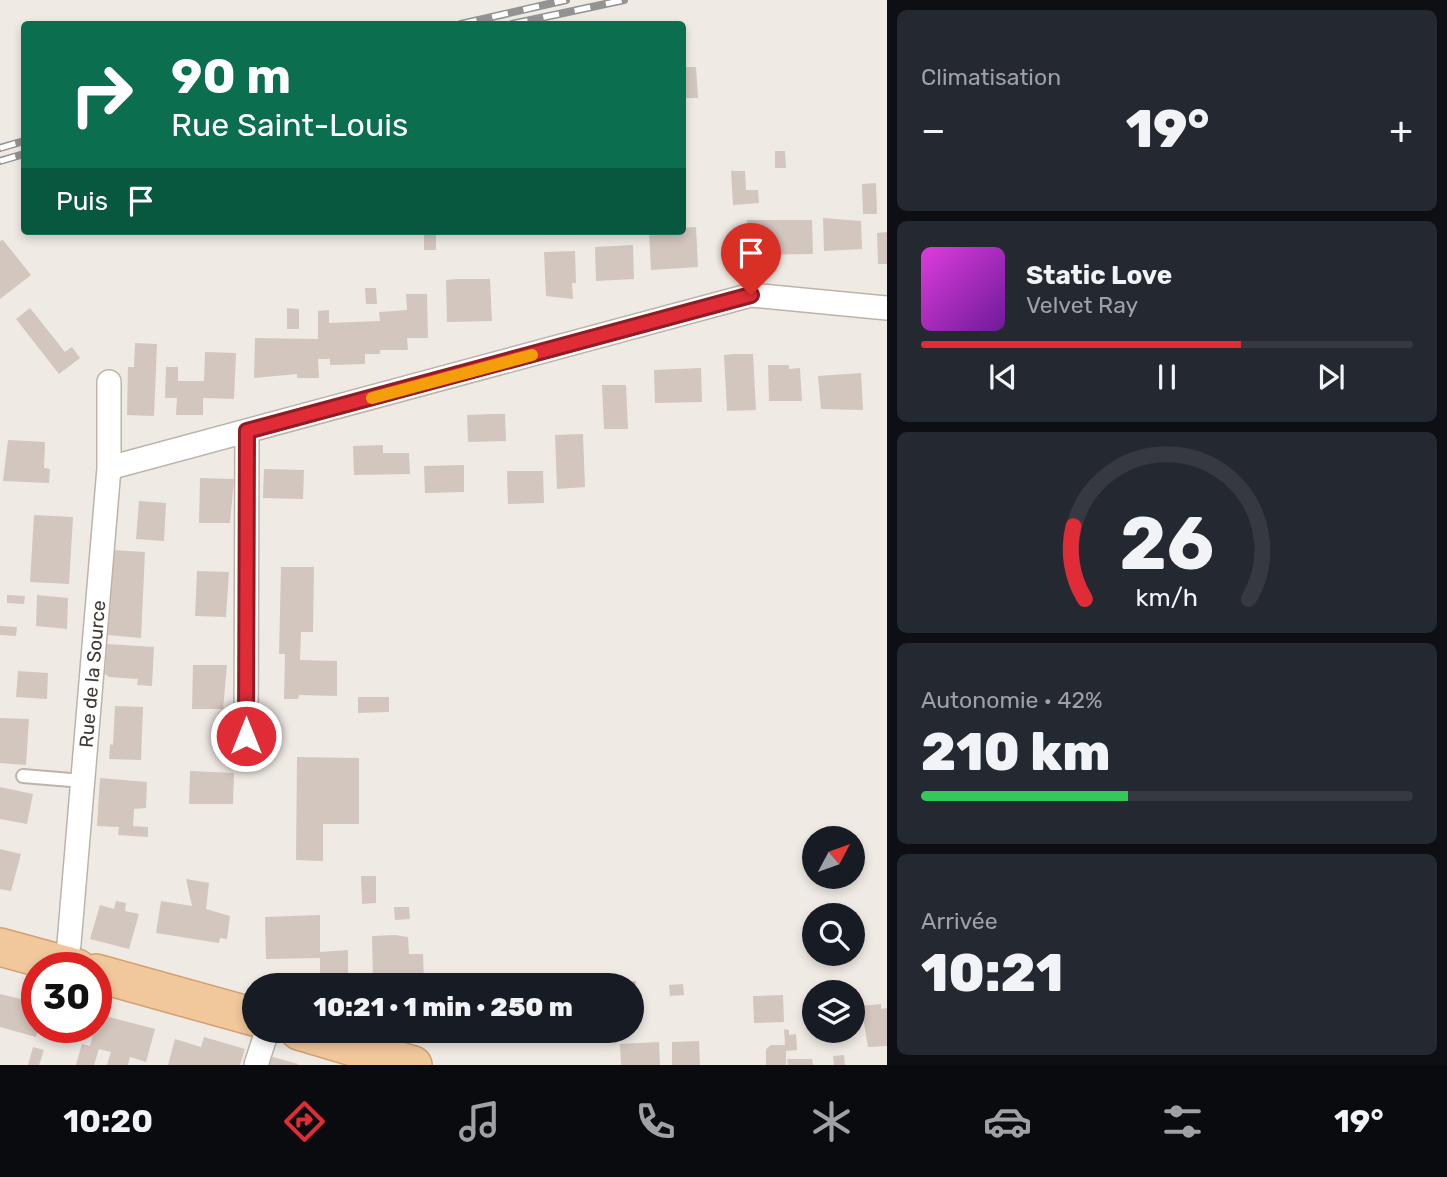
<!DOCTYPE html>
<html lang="fr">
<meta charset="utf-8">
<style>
:root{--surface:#171b24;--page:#242831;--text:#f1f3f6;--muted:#9ea1a6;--line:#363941;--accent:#df2c37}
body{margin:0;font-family:Rubik,sans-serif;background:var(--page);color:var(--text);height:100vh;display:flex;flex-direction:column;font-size:26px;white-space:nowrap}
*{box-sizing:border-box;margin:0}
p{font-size:23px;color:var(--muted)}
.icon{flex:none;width:38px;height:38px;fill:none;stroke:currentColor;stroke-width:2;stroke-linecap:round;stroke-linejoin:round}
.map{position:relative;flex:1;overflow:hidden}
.sheet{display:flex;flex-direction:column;gap:10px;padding:10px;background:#0d0f14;width:560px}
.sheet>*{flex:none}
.hud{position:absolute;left:21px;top:21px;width:665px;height:214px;border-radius:7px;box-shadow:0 4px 10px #0003;background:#0b6e4f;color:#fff;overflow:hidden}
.needle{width:46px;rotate:49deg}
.fabs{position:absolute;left:802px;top:826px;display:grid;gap:14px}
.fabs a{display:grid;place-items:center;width:63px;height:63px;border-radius:50%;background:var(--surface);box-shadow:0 4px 10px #0003;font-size:35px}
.speed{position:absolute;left:21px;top:952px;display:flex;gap:14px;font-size:35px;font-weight:700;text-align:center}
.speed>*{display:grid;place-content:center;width:91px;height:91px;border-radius:50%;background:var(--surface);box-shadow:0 4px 10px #0003;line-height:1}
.speed .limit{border:10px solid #d22;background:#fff;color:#111}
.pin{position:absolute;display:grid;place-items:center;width:60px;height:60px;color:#fff;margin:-72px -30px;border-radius:50% 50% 50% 0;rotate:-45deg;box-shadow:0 0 7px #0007}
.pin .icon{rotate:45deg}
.me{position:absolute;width:77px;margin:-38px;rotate:0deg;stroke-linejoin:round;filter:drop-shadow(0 0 5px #0008)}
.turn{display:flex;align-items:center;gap:24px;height:147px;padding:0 35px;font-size:32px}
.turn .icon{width:91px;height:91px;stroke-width:2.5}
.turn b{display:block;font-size:49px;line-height:60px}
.then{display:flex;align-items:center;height:66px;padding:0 35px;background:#0003;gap:14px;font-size:26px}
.big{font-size:52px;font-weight:800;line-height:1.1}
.sheet .widget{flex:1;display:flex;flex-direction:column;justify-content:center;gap:10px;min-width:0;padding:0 24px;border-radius:10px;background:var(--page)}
.sheet .dial{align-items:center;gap:0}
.dial svg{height:182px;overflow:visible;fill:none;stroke:var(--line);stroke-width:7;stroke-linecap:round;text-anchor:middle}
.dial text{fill:var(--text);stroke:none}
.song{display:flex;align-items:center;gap:21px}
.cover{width:84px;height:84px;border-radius:10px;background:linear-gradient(135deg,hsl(300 70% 55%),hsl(280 70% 35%))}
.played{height:7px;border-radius:4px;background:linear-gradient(90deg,var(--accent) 65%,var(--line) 65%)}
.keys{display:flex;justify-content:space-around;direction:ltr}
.heat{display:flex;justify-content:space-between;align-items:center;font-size:38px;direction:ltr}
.charge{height:10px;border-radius:5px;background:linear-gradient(90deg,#34c759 42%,var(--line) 0)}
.trip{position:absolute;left:242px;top:973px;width:402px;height:70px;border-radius:35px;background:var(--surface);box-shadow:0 4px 10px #0003;font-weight:800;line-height:70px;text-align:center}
.menu{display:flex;height:112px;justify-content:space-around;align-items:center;background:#090b0e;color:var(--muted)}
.menu .icon{width:49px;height:49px}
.menu .on{color:var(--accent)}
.menu b{font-size:32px;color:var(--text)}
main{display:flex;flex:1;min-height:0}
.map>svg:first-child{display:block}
.building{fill:#d3c6be}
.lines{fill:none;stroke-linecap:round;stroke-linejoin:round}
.lane-casing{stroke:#bdb3ab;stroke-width:16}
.street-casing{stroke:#bdb3ab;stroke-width:26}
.primary-casing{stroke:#d4a06e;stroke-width:40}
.lane{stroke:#fff;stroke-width:12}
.street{stroke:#fff;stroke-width:23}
.primary{stroke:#f1c79c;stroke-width:37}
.rail-casing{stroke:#939393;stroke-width:8}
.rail{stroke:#fff;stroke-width:5;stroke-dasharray:16;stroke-linecap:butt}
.route-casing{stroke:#911d24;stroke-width:18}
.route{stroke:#df2c37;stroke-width:12}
.slow{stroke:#f59e0b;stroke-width:12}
.labels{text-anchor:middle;stroke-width:5;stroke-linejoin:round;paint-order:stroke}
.street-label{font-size:19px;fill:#413a35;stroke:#fff}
</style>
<main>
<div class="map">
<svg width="887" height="1065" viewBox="0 0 887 1065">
<rect width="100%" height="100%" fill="#f0eae4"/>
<path class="building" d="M682,67h14l2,31h-16z
M775,151h10l1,17h-11z
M731,171h14l1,19h12l1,13 -26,2z
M876,183l1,31h-14l-1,-30z
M823,218l38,3 1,28 -38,2z
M747,220h65l1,34 -64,1z
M696,227l2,40 -47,3 -2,-39h33v-3z
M424,231h12v19h-12z
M887,232v32h-9l-1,-31z
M3,240l28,35 -31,24v-58z
M633,245l1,34 -38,2 -1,-34z
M575,251l1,32h-4l1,16 -27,-3 -2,-44z
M456,279h34l2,42 -45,1 -1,-42z
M365,288h11l1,16h-11z
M406,294h21l1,44h-21l1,12h-28v4h-15v10l-35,1v-6h-12l1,19h-22v-4l-43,4 1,-40 63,1v-28l11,-1v13l51,-2 -1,-9 28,-2z
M30,308l35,44 7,-5 8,11 -21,16 -43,-55z
M287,308l12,1v20h-12z
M135,343l22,1 -3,72 -27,-1 1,-48h6z
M205,352l31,1 -2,46 -31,-1v17h-27l1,-17h-12l1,-31h12v14h26z
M734,354h19l3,56 -29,1 -3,-56z
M768,365h21v4l11,-1 2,33h-33z
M701,368l1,34 -47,1 -1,-33z
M861,373l2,37 -42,-1 -3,-33z
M602,385h24l2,44h-24z
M492,414h13l1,27 -38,1 -1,-27z
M583,434l2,53 -28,2 -2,-54z
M8,440l37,2 -1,26 6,1 -1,14 -46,-2z
M383,445v8h26l1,21 -56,1 -1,-29z
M464,465v27l-39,1 -1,-27z
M264,469l40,1 -1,29 -40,-1z
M507,471h36l1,32 -36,1z
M200,478l34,1 -4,44h-31z
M139,501l27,2 -2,38 -28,-2z
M34,515l39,2 -4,67 -39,-2z
M112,550l33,2 -4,86 -33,-3z
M281,567h33l-1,65h-12l-1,28 37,1v35l-38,-1 -1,4h-14l1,-45h-6z
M197,571l32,1 -3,45 -31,-1z
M7,595l18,1 -1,8 -17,-1z
M37,595l31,3 -1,31 -31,-3z
M0,626l17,1 -1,9 -16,-1z
M107,644l47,3 -2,39 -15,-1 1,-6 -29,-2 -4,-3z
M193,665h34l-4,44h-31z
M18,671l30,2 -1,26 -31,-2z
M358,697h31v15l-31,1z
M115,706l28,1 -2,53 -32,-1 1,-15 3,1z
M0,718l29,1 -3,46 -26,-2z
M297,757l62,1v66h-36v37l-27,-1z
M190,771l44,2 -1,31h-44z
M100,778l47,4 -1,26 -12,1 -1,17 15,1v10l-30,-2 1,-8 -22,-1z
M0,787l33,7 -6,30 -27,-5z
M0,849l21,5 -10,37 -11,-2z
M361,876h15v27l-14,1z
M186,879l23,4 -3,26 24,7 -3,23 -7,-1 -1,5 -63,-10 5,-32 31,5z
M116,901l10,2 -1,8 14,3 -10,35 -39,-10 10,-34 14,4z
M394,907h15l1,12 -15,1z
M320,915v37l28,-2v35h-28v-27l-54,1 -1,-42z
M395,935l13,2 1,17h14l1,31 -51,-1 -1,-48z
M457,976h8v9h-21v-7z
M619,981h17l1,31h-5v-27h-13z
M683,984l1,11 -14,1 -1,-11z
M0,994l37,9v24h43l-4,14 -38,-11 -2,7 -36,-10z
M783,995l1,27 -30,1 -1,-27z
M881,1004v5l6,-1v38l-19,1 -7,-41z
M98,1014l57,15 -9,33 -16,-5 -2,8h-21l4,-13 -12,-3 -5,16h-18l6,-21 8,2z
M784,1029l5,1v5l7,-1 1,16 -11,1v14h-20v-16l5,-4h14z
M204,1037l41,12 -5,16h-72l7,-26 26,8z
M699,1041l1,24h-28v-23z
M659,1042l1,23h-39l-1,-21z
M33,1047l11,3 -5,15h-11z
M844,1055l1,10h-11l-1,-9z
M269,1056l29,8v1h-31z
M787,1059h25l1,6h-25z"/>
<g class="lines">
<defs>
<path id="lane" d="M23,776l60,5"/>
<path id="street" d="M109,468l642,-173 136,13
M246,736l1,-305
M64,964l5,-20 40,-476v-86
M256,1065l11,-34"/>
<path id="primary" d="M0,947l77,21
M96,973l158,44
M299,1031l114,34"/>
</defs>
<use href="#lane" class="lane-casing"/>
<use href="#street" class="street-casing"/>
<use href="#primary" class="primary-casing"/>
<use href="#lane" class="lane"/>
<use href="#street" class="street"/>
<use href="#primary" class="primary"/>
<defs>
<path id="rail" d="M461,24l105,-24
M512,24l112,-24
M0,148l24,-7
M0,161l24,-7"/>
</defs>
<use href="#rail" class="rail-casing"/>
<use href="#rail" class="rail"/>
</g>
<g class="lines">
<defs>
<path id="route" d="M246,736l1,-305 504,-136"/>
</defs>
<use href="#route" class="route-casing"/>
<use href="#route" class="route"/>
<path class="slow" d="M372,398l160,-43"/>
</g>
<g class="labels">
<g class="street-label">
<text transform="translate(92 674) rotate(-85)" y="7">Rue de la Source</text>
</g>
</g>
</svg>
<div class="fabs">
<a><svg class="needle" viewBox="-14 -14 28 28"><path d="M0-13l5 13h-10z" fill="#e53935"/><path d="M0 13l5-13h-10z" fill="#9ea1a6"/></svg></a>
<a><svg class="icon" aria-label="search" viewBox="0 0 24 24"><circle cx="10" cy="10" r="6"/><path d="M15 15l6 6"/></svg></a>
<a><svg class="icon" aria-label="layers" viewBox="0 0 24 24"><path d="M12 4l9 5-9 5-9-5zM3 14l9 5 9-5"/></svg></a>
</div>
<div class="speed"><div class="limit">30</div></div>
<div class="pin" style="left:751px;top:295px;background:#d93025"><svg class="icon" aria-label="arrive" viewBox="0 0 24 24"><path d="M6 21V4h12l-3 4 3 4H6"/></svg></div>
<svg class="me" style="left:246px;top:736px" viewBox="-20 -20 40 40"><circle r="17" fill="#df2c37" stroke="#fff" stroke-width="3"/><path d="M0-11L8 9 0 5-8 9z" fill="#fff"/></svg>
<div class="trip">10:21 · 1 min · 250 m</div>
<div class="hud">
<div class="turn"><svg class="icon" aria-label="right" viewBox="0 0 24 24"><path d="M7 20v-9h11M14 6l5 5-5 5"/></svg><div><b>90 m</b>Rue Saint-Louis</div></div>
<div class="then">Puis<svg class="icon" aria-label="arrive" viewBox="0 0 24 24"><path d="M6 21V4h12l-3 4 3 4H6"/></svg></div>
</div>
</div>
<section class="sheet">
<div class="widget"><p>Climatisation</p>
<div class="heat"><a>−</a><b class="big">19°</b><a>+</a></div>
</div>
<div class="widget">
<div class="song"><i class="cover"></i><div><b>Static Love</b><p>Velvet Ray</p></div></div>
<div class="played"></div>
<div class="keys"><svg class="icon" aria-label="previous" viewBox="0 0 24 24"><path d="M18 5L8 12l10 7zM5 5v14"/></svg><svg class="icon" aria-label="pause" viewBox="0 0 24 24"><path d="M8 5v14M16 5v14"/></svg><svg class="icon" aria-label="next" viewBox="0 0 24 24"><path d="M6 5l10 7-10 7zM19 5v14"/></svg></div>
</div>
<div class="widget dial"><svg viewBox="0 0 100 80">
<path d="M14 69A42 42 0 1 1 86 69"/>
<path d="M14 69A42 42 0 0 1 9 37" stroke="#df2c37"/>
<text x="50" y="56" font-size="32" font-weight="700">26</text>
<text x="50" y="72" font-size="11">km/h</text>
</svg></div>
<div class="widget"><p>Autonomie · 42%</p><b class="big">210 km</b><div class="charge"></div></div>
<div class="widget"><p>Arrivée</p><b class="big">10:21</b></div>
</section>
</main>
<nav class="menu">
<b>10:20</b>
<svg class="icon on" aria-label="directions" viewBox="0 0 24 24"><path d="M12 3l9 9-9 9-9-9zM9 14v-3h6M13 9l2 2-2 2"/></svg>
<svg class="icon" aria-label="music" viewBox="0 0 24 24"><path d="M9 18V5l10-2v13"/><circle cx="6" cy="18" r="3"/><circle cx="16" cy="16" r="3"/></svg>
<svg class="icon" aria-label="phone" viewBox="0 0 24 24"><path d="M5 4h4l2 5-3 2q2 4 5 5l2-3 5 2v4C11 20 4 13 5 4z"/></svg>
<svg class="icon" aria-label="climate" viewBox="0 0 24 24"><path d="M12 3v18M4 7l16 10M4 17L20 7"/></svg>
<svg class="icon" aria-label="car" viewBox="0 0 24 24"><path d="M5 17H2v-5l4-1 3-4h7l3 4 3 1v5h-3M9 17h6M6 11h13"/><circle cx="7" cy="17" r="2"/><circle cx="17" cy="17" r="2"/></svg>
<svg class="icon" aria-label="filters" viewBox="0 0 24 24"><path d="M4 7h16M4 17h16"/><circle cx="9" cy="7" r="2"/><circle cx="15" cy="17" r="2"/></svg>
<b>19°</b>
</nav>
